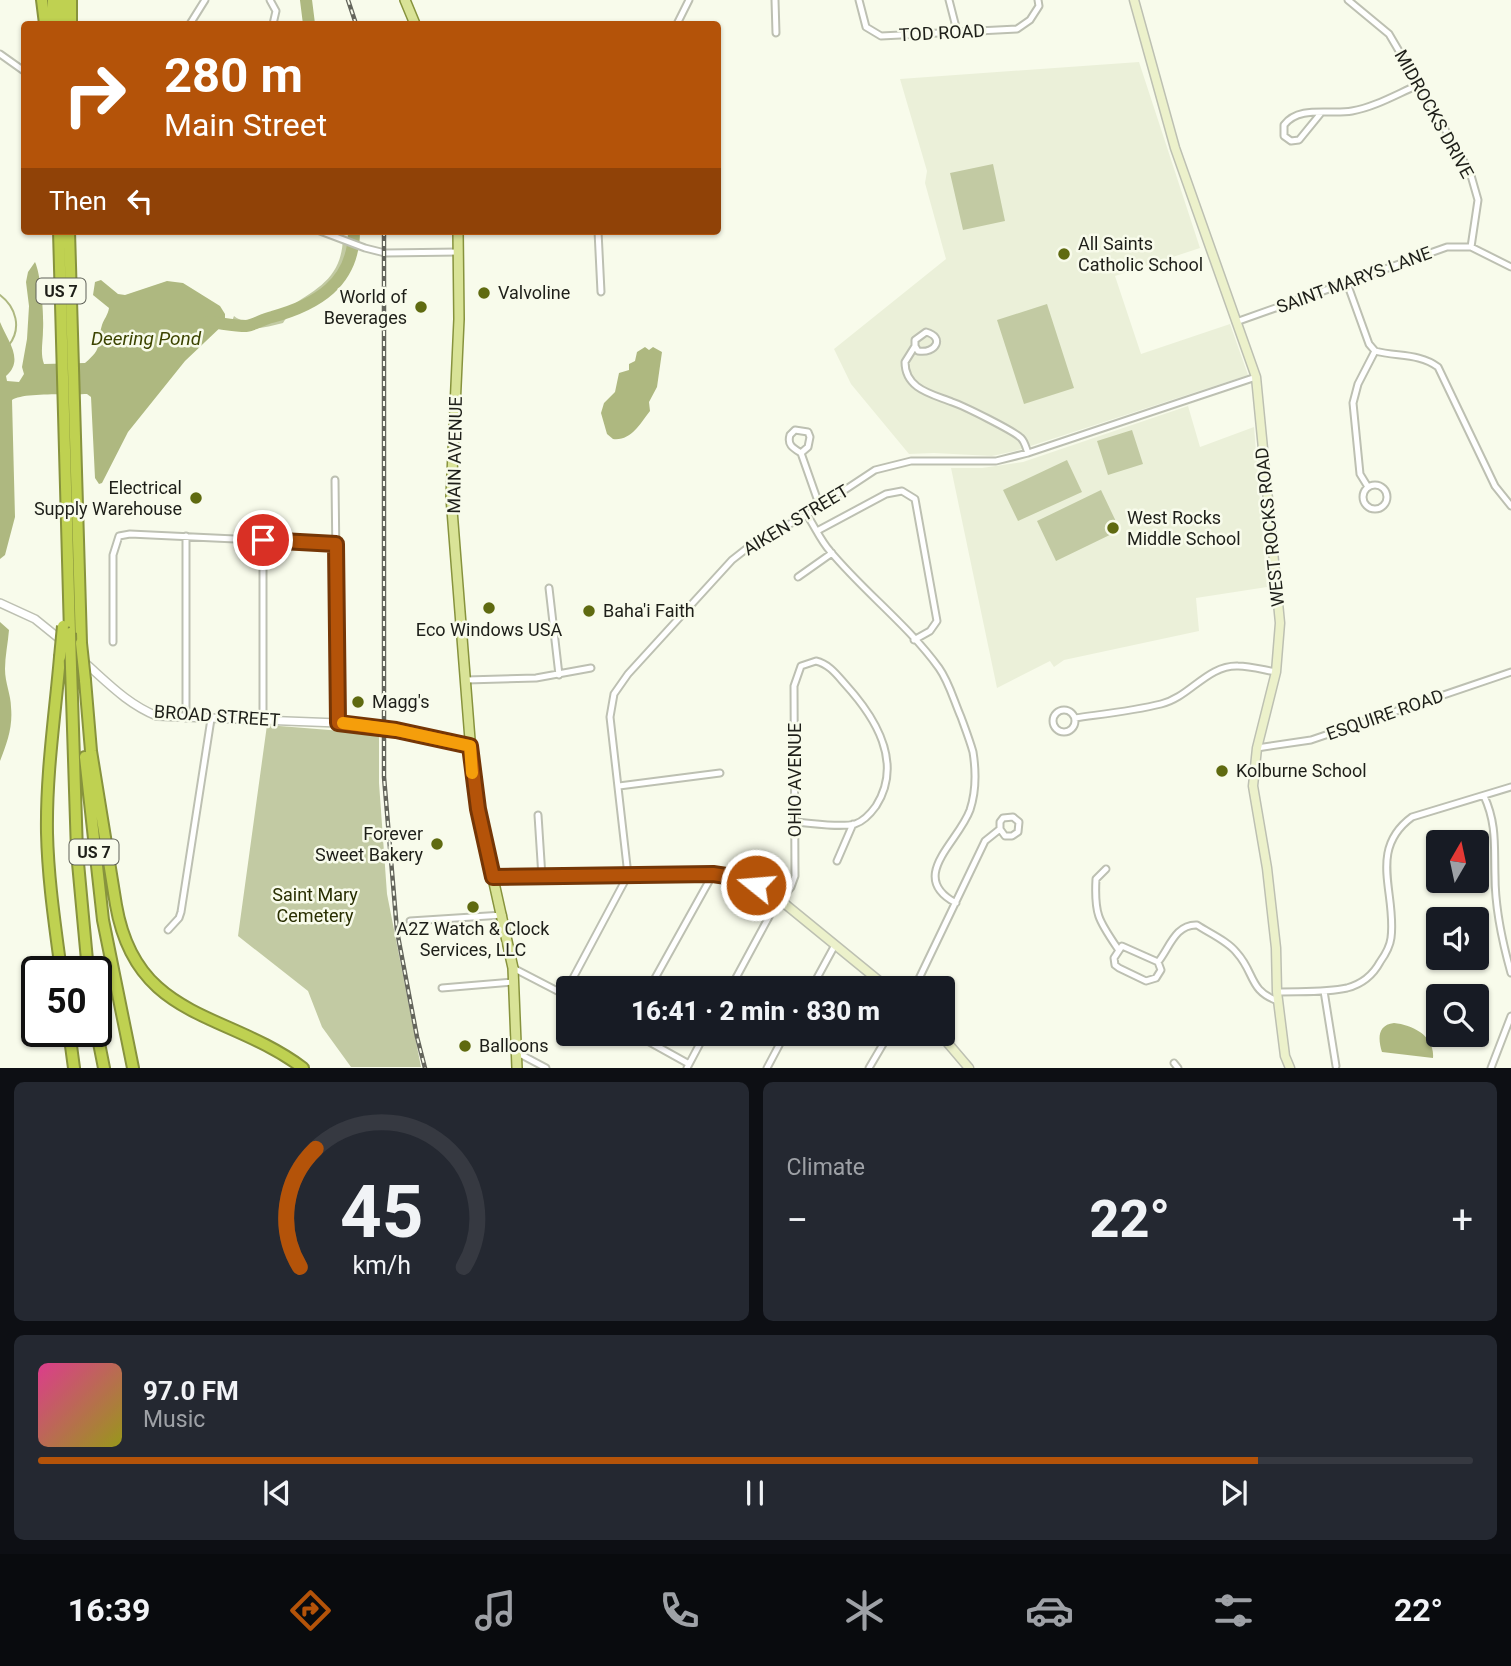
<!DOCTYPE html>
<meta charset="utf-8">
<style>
:root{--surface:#171b24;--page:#242831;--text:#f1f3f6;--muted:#9ea1a6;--line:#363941;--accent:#b45309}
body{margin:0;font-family:Roboto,sans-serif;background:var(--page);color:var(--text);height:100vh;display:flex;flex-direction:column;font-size:26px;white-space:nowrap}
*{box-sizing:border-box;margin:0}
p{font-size:23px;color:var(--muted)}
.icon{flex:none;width:38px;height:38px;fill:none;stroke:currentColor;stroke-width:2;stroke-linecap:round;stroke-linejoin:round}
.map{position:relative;height:1068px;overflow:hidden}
.side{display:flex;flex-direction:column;gap:14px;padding:14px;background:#0d0f14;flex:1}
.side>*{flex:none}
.guide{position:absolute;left:21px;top:21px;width:700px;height:214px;border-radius:7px;box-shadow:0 2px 5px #0004;background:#b45309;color:#fff;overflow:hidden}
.needle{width:46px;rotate:9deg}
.buttons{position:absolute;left:1426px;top:830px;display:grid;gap:14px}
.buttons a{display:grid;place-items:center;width:63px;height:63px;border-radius:7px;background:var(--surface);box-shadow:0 2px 5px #0004;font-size:35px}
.speed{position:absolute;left:21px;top:956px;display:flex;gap:14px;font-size:35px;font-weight:700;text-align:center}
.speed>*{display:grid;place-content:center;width:91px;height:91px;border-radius:50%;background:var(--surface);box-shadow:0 2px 5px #0004;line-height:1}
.speed .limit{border:4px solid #111;border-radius:10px;background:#fff;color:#111}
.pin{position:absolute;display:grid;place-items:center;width:60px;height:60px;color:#fff;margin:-30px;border:4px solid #fff;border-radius:50%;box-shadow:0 2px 7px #0007}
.me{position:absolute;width:77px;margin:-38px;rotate:287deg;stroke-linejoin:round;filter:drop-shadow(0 0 5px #0008)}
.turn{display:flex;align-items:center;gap:24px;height:147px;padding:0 28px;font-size:32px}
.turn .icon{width:91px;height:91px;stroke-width:2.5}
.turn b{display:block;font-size:49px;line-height:60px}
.then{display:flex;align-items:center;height:66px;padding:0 28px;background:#0003;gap:14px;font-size:26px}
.big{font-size:52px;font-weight:800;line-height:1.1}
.side .widget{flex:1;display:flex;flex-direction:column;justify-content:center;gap:10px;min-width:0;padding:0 24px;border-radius:10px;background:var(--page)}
.side .dial{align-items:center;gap:0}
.dial svg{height:182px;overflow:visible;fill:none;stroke:var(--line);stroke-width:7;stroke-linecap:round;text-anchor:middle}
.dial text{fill:var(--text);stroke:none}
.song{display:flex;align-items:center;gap:21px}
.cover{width:84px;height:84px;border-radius:10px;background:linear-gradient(135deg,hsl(330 70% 55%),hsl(60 70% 35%))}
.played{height:7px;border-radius:4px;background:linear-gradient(90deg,var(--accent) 85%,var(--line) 85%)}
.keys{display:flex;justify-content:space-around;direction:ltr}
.heat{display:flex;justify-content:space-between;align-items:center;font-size:38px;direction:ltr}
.side .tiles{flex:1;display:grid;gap:14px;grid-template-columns:1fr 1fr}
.widget:last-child{grid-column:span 2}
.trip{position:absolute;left:556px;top:976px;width:399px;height:70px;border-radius:7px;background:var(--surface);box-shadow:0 2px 5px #0004;font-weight:800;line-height:70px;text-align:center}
.menu{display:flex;height:112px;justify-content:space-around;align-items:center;background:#090b0e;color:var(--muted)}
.menu .icon{width:49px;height:49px}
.menu .active{color:var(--accent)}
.menu b{font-size:32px;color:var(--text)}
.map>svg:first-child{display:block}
.built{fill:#ebf0d9}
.green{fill:#c2caa3}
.water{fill:#aeb880}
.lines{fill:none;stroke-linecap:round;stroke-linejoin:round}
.stream{stroke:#aeb880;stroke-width:2}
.river{stroke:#aeb880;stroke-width:12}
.minor-casing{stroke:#bdc0b2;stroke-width:9}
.tertiary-casing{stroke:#bdc0b2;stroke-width:10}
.secondary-casing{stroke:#bdc0b2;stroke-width:11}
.primary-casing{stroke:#87933d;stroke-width:12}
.motorway-casing{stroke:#87933d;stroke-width:14}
.minor{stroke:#fff;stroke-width:5}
.tertiary{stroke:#fff;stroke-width:7}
.secondary{stroke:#ecf1cb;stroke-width:8}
.primary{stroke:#d9e397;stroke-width:9}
.motorway{stroke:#bfd151;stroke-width:10}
.rail-casing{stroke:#64655c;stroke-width:4.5}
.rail{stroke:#f8fbeb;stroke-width:2;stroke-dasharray:5;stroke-linecap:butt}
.motorway-bridge-casing{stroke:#87933d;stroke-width:14;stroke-linecap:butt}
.motorway-bridge{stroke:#bfd151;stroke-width:10}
.route-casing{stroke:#753606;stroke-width:18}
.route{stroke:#b45309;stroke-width:12}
.slow{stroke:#f59e0b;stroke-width:12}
.poi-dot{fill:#5f6a10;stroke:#f8fbeb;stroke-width:2.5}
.labels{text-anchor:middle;stroke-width:5;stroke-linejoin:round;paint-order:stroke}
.shield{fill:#f8fbeb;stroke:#5f6158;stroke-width:2}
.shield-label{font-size:16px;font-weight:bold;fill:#1e1f19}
.street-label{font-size:18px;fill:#1e1f19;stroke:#f8fbeb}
.poi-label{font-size:18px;fill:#1e1f19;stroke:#f8fbeb;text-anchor:start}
.park-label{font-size:18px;fill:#282e01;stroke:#f8fbeb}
.water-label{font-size:19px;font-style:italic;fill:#3c4400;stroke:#f8fbeb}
</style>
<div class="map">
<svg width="1511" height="1068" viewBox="0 0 1511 1068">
<rect width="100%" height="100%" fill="#f8fbeb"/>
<path class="built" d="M1139,62l61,186 -85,28 26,78 89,-30 18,51 -233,76 -23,5 -58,-3 -25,1 -58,-70 -17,-35 112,-90 -21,-76 2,-12 -27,-92z
M1188,406l12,41 54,-20 13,160 -71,11 3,33 -135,29 -10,7 -4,-6 -53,27 -46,-220h31l41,-6z"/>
<path class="green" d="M993,164l12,57 -42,9 -13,-57z
M343,237l6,2c-1,19 -11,42 -26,55 -13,11 -31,14 -40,29 -17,4 -37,11 -51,-2l2,-5c11,9 29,8 42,3 5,-3 7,-8 12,-11 30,-20 54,-30 55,-71z
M1047,304l27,84 -50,16 -27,-84z
M1132,430l11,34 -35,11 -11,-34z
M1067,460l15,32 -64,29 -15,-31z
M1101,490l19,40 -64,31 -19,-40z
M267,725l112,9v49l8,111 34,173h-70l-29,-40 -14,-36 -70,-55z"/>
<path class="water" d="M35,262c6,13 9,53 8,68 0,12 -3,23 1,34l41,-1c19,-16 11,-18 17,-38 2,-6 6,-10 7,-17l-16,-13 2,-13 6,-2 17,14 7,1 42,-14 16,2 37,23 5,8v9l-40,38 -57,71 -26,51 -3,1 -4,-6 -4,-81 -4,-3c-16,1 -64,-2 -75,6l3,117 -10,38 -5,4v-237c7,18 25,38 6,54l1,5 12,1 5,-8 -2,-7 5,-28 2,-33 -3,-24 2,-10z
M645,347l4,3 4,-3 9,5 -5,35 -8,15 1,9c-11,14 -19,30 -37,28l-6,-5 -6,-21 3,-10 11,-11 4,-19 10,-3v-6l6,-3 2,-9z
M0,622l9,8c-1,13 -4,26 -4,39 0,14 6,26 6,38 2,20 -4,36 -11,54z
M1394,1023c19,2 41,13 39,35l-51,-6c-4,-13 -5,-27 12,-29z"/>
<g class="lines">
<path class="stream" d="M0,295c16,12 22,33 9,50"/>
<path class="river" d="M306,0l3,24
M208,322c12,1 26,4 38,4 8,-1 17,-7 26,-9 44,-12 82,-34 82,-86"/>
<defs>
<path id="minor" d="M270,0l6,11 -3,13
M775,0l1,33
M859,0l7,27 15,9 136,-7 13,-9 9,-14 -1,-6
M949,0l8,31
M1348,0l41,34 81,138 8,28 -7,47
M190,24l15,-24
M677,24l12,-24
M0,54l24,17
M1321,113l-22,27 -8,1 -7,-5v-11c15,-20 46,-10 68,-14 23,-4 45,-17 66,-26
M320,231l45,17 20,5 74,-1
M598,231l3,61
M1347,283l22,61 6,7c22,6 44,2 63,16l57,119 16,20
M1236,322l211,-75h24l40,20
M915,346l3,5c18,3 27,-14 8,-19l-11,8v6l-10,16c0,27 27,32 47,40 12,4 62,29 69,36 4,4 5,10 7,15
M801,453c-8,-5 -14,-8 -11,-18l5,-5 13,2 2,5 -2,10 -7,6 19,54
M335,480l3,243
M1363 497a12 12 0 1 1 24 0a12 12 0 1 1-24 0Z
M1368,487l-8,-13 -7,-71 5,-19 17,-33
M807,515c8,12 14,26 23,36 34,41 78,74 109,117 10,14 15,33 22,49 4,11 9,24 12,35 3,19 3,40 -3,58 -12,33 -63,67 -14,93
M817,531l69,-37 16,-3 13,8 22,122 -7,10 -16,9
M263,540v180
M798,577l34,-24
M549,588l10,87
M113,642v-87l6,-19 11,-2 206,10
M466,680l70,-2 55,-10
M1053 721a11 11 0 1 1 22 0a11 11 0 1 1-22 0Z
M186,718v-182
M1075,718c28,-4 58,-7 86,-14 29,-7 46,-39 77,-38 12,0 26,4 38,6
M1257,748l54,-8 200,-68
M619,786l101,-13
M1484,796c13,28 10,51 11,80 0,34 7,65 16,97
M538,815l4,62
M837,861l16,-37
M1106,869l-10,10c-2,36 3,42 22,70
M780,900l11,-13 4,-11 -1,-190 7,-20 15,-5c13,3 21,14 29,23 30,33 59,78 31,122 -5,7 -12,15 -21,18 -15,4 -43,-1 -60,-2
M410,921l93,-6
M168,930l11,-12 2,-6 30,-193
M1122,946l36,16 3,8 -5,8 -10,3 -27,-13 -4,-3 -1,-7z
M1158,962c11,-13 17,-38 39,-37 12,8 31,16 40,28 18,20 12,38 41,48
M513,968l56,29
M442,988l71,-6
M649,989l64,-115
M730,989l41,-76
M811,989l24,-44
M914,989l71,-148 15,-12v-7l3,-4 10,-1 6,5 -1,10 -6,4h-7l-5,-7
M1324,991l12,75
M1277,992c23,-1 48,1 70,-4 15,-4 26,-13 33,-26 5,-7 10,-16 11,-24 6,-44 -24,-88 21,-121l99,-30
M564,995l64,-120 -18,-158 4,-23 14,-20 104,-114 23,-18 52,-27 68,-45 36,-9h85l32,-8 228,-76
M635,1034l54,30
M516,1052l30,16
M1174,1063l4,5
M687,1068l18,-34
M767,1068l18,-34
M869,1068l20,-34
M1491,1068l20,-52"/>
<path id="tertiary" d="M0,603l35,16 26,21
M83,661c24,21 44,43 74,55l181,7 58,7 74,16"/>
<path id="secondary" d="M1134,0l41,148 81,229 24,246 -4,49 -19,76 -4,38 14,82 9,80 1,44 8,64 5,12
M493,877l220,-3c22,2 42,9 61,21l115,94
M940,1034l29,34"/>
<path id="primary" d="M405,0l10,24
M458,231l1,88 -8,178 22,281 7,42 33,148 4,100"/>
<path id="motorway" d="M42,0l3,24
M53,0v24
M62,0l1,24
M71,24v-24
M59,231l11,402
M69,231l12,412
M60,657c-5,58 -14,117 -13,176 1,46 8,92 14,138
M71,667l6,185 11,119
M85,680l6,71 25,154c20,116 111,106 187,163
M85,757l18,163 30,148
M96,1028l8,40
M69,1031l5,37"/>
</defs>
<use href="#minor" class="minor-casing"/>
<use href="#tertiary" class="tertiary-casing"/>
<use href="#secondary" class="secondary-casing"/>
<use href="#primary" class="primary-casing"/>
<use href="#motorway" class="motorway-casing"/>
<use href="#minor" class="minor"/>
<use href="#tertiary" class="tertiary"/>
<use href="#secondary" class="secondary"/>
<use href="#primary" class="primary"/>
<use href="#motorway" class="motorway"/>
<defs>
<path id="rail" d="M348,0l8,24
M384,231v546l13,154 20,106 8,31"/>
</defs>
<use href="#rail" class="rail-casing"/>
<use href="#rail" class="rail"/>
<defs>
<path id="motorway-bridge" d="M70,633l1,34
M81,643l4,37
M60,657l3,-31"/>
</defs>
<use href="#motorway-bridge" class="motorway-bridge-casing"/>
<use href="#motorway-bridge" class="motorway-bridge"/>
</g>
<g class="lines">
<defs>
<path id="route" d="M263,540l73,4 2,179 58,7 74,16 8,63 15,68 220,-3 20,3 23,8"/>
</defs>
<use href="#route" class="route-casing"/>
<use href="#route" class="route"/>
<path class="slow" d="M343,723l53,7 74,16 2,27"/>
</g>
<g class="poi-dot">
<circle cx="1064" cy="254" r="7"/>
<circle cx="484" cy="293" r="7"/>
<circle cx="421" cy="307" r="7"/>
<circle cx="196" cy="498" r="7"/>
<circle cx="1113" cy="528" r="7"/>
<circle cx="489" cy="608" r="7"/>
<circle cx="589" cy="611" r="7"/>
<circle cx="358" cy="702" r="7"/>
<circle cx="1222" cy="771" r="7"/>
<circle cx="437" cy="844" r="7"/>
<circle cx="473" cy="907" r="7"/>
<circle cx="465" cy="1046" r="7"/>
</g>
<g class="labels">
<g class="shield">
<rect x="36.5" y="278.5" width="49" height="25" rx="5"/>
<rect x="69.5" y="839.5" width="49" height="25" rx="5"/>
</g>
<g class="shield-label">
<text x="61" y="297">US 7</text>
<text x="94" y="858">US 7</text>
</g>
<g class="street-label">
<text transform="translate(942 33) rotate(-3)" y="6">TOD ROAD</text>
<text transform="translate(1434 114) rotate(61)" y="6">MIDROCKS DRIVE</text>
<text transform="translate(1354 280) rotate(-20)" y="6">SAINT MARYS LANE</text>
<text transform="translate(455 455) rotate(-89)" y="6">MAIN AVENUE</text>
<text transform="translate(796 520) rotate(-31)" y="6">AIKEN STREET</text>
<text transform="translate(1270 527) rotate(-96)" y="6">WEST ROCKS ROAD</text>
<text transform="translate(1385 715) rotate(-19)" y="6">ESQUIRE ROAD</text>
<text transform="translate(217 716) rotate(4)" y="6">BROAD STREET</text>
<text transform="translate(795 780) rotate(-90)" y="6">OHIO AVENUE</text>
</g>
<g class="poi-label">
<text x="1078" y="250">All Saints<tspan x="1078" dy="21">Catholic School</tspan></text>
<text x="498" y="299">Valvoline</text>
<text x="407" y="303" text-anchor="end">World of<tspan x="407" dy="21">Beverages</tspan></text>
<text x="182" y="494" text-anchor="end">Electrical<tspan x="182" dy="21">Supply Warehouse</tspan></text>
<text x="1127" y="524">West Rocks<tspan x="1127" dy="21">Middle School</tspan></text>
<text x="603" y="617">Baha'i Faith</text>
<text x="489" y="636" text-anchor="middle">Eco Windows USA</text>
<text x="372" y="708">Magg's</text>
<text x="1236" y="777">Kolburne School</text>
<text x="423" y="840" text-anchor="end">Forever<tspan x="423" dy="21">Sweet Bakery</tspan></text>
<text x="473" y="935" text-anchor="middle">A2Z Watch &amp; Clock<tspan x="473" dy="21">Services, LLC</tspan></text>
<text x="479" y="1052">Balloons</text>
</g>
<g class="park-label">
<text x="315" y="901">Saint Mary<tspan x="315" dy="21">Cemetery</tspan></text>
</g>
<g class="water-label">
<text x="146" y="345">Deering Pond</text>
</g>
</g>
</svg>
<div class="buttons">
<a><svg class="needle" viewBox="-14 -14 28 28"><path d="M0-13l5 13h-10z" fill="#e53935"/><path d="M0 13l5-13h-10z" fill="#9ea1a6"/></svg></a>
<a><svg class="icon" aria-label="sound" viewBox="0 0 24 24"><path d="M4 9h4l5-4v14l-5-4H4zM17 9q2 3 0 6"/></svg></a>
<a><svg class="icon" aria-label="search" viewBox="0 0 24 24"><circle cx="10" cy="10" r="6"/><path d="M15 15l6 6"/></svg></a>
</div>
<div class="speed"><div class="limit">50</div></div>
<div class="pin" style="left:263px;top:540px;background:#d93025"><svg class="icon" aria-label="arrive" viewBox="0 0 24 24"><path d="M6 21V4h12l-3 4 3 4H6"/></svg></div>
<svg class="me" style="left:756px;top:885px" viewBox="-20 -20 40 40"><circle r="17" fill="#b45309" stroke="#fff" stroke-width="3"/><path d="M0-11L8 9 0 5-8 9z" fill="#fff"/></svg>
<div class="trip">16:41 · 2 min · 830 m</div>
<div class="guide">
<div class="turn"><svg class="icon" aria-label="right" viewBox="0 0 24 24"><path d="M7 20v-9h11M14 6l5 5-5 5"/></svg><div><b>280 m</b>Main Street</div></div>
<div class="then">Then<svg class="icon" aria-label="left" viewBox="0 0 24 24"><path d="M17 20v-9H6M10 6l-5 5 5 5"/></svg></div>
</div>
</div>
<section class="side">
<div class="tiles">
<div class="widget dial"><svg viewBox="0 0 100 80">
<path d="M14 69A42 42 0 1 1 86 69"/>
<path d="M14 69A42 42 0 0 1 21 17" stroke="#b45309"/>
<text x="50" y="56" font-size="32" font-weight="700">45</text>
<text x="50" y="72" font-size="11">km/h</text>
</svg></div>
<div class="widget"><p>Climate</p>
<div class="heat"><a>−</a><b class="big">22°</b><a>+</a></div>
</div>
<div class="widget">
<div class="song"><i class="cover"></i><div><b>97.0 FM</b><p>Music</p></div></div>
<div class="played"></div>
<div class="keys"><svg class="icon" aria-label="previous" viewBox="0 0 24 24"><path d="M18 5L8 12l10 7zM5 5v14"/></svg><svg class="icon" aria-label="pause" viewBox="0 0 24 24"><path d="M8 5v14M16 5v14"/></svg><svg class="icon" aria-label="next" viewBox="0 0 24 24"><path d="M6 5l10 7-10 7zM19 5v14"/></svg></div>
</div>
</div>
</section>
<nav class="menu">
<b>16:39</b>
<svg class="icon active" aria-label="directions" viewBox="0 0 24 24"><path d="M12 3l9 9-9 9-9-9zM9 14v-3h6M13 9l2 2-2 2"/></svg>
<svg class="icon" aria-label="music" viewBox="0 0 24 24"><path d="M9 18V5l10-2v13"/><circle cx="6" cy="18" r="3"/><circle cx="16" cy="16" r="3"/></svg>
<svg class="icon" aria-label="phone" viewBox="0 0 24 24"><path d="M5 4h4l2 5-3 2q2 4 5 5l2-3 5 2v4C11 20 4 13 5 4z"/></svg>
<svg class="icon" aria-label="climate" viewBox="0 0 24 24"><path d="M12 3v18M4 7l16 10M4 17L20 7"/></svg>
<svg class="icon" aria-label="car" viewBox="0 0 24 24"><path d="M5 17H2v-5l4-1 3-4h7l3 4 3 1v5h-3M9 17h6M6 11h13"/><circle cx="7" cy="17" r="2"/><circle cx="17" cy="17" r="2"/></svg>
<svg class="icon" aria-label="filters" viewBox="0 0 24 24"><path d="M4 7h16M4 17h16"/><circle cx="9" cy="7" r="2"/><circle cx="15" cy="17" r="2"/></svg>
<b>22°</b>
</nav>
